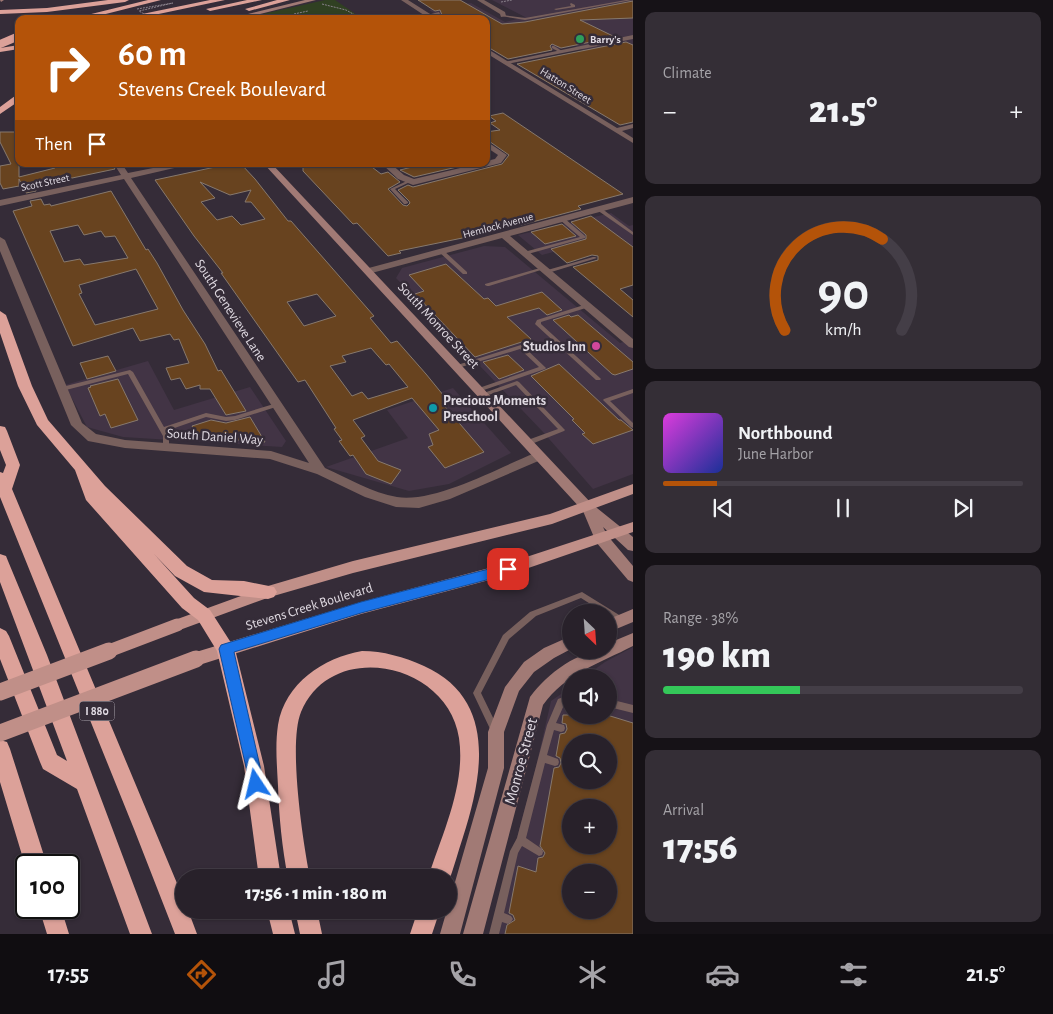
<!DOCTYPE html>
<meta charset="utf-8">
<style>
:root{--surface:#28212a;--page:#342e36;--text:#f1f3f6;--muted:#a5a3a8;--line:#443e47;--accent:#b45309}
body{margin:0;font-family:"Alegreya Sans",sans-serif;background:var(--page);color:var(--text);height:100vh;display:flex;flex-direction:column;font-size:19px;white-space:nowrap}
*{box-sizing:border-box;margin:0}
p{font-size:16px;color:var(--muted)}
.icon{flex:none;width:28px;height:28px;fill:none;stroke:currentColor;stroke-width:2;stroke-linecap:round;stroke-linejoin:round}
.map{position:relative;flex:1;overflow:hidden}
.panel{display:flex;flex-direction:column;gap:12px;padding:12px;background:#161217;width:420px}
.panel>*{flex:none}
.guide{position:absolute;left:15px;top:15px;width:475px;height:152px;border-radius:10px;box-shadow:0 1px 4px #0004,0 0 0 1px var(--line);background:#b45309;color:#fff;overflow:hidden}
.needle{width:32px;rotate:155deg}
.fabs{position:absolute;left:562px;top:604px;display:grid;gap:10px}
.fabs a{display:grid;place-items:center;width:55px;height:55px;border-radius:50%;background:var(--surface);box-shadow:0 1px 4px #0004,0 0 0 1px var(--line);font-size:25px}
.speed{position:absolute;left:15px;top:854px;display:flex;gap:10px;font-size:25px;font-weight:700;text-align:center}
.speed>*{display:grid;place-content:center;width:65px;height:65px;border-radius:50%;background:var(--surface);box-shadow:0 1px 4px #0004,0 0 0 1px var(--line);line-height:1}
.speed .limit{border:2px solid #111;border-radius:8px;background:#fff;color:#111}
.pin{position:absolute;display:grid;place-items:center;width:42px;height:42px;color:#fff;margin:-21px;border-radius:10px;box-shadow:0 2px 8px #0006}
.me{position:absolute;width:55px;margin:-28px;rotate:350deg;stroke-linejoin:round;filter:drop-shadow(0 0 4px #0008)}
.turn{display:flex;align-items:center;gap:18px;height:105px;padding:0 20px;font-size:22px}
.turn .icon{width:65px;height:65px;stroke-width:2.5}
.turn b{display:block;font-size:35px;line-height:42px}
.then{display:flex;align-items:center;height:48px;padding:0 20px;background:#0003;gap:10px;font-size:19px}
.big{font-size:38px;font-weight:800;line-height:1.1}
.panel .widget{flex:1;display:flex;flex-direction:column;justify-content:center;gap:8px;min-width:0;padding:0 18px;border-radius:10px;background:var(--page)}
.panel .dial{align-items:center;gap:0}
.dial svg{height:130px;overflow:visible;fill:none;stroke:var(--line);stroke-width:7;stroke-linecap:round;text-anchor:middle}
.dial text{fill:var(--text);stroke:none}
.song{display:flex;align-items:center;gap:15px}
.cover{width:60px;height:60px;border-radius:8px;background:linear-gradient(135deg,hsl(300 70% 55%),hsl(230 70% 35%))}
.played{height:5px;border-radius:2px;background:linear-gradient(90deg,var(--accent) 15%,var(--line) 15%)}
.keys{display:flex;justify-content:space-around;direction:ltr}
.heat{display:flex;justify-content:space-between;align-items:center;font-size:28px;direction:ltr}
.charge{height:8px;border-radius:4px;background:linear-gradient(90deg,#34c759 38%,var(--line) 0)}
.trip{position:absolute;left:175px;top:869px;width:282px;height:50px;border-radius:25px;background:var(--surface);box-shadow:0 1px 4px #0004,0 0 0 1px var(--line);font-weight:800;line-height:50px;text-align:center}
.tabs{display:flex;height:80px;justify-content:space-around;align-items:center;background:#100d11;color:var(--muted)}
.tabs .icon{width:35px;height:35px}
.tabs .on{color:var(--accent)}
.tabs b{font-size:22px;color:var(--text)}
main{display:flex;flex:1;min-height:0}
.map>svg:first-child{display:block}
.built{fill:#423445;fill-rule:evenodd}
.green{fill:#304022}
.building{fill:#68431f;stroke:#87796d;fill-rule:evenodd}
.lines{fill:none;stroke-linecap:round;stroke-linejoin:round}
.path{stroke:#8a828c;stroke-width:1;stroke-dasharray:2 1;stroke-linecap:butt}
.service{fill:#78605d;fill-rule:evenodd}
.minor{fill:#78605d;fill-rule:evenodd}
.tertiary{fill:#78605d;fill-rule:evenodd}
.secondary{fill:#a17a75;fill-rule:evenodd}
.primary{fill:#c08f88;fill-rule:evenodd}
.motorway{fill:#dca199;fill-rule:evenodd}
.path-bridge{stroke:#8a828c;stroke-width:1;stroke-dasharray:2 1;stroke-linecap:butt}
.primary-bridge-far1{stroke:#c08f88;stroke-width:13}
.primary-bridge{stroke:#c08f88;stroke-width:17}
.motorway-bridge{stroke:#dca199;stroke-width:8}
.route{fill:#1a73e8;stroke:#114b97}
.leisure-dot{fill:#2e9e5b;stroke:#352c38;stroke-width:2}
.hotel-dot{fill:#d1479c;stroke:#352c38;stroke-width:2}
.culture-dot{fill:#0f9aa8;stroke:#352c38;stroke-width:2}
.labels{text-anchor:middle;stroke-width:5;stroke-linejoin:round;paint-order:stroke}
.far-poi-label{font-size:11px;font-weight:bold;fill:#e0dae2;stroke:#352c38;text-anchor:start}
.far-street-label{font-size:11px;fill:#e0dae2;stroke:#352c38}
.shield{fill:#352c38;stroke:#ada6af;stroke-width:1}
.shield-label{font-size:12px;font-weight:bold;fill:#e0dae2}
.street-label{font-size:14px;fill:#e0dae2;stroke:#352c38}
.poi-label{font-size:14px;font-weight:bold;fill:#e0dae2;stroke:#352c38;text-anchor:end}
.near-street-label{font-size:16px;fill:#e0dae2;stroke:#352c38}
</style>
<main>
<div class="map">
<svg width="633" height="934" viewBox="0 0 633 934">
<rect width="100%" height="100%" fill="#352c38"/>
<path class="built" d="M492,0h141v76l-58,-30 -67,13 -22,-13v-27h-43l-14,-9 42,-7 34,19 20,-5z
M611,213l18,13 4,-1v46l-39,-30 -52,14 -24,-20z
M484,246l21,1 115,96 13,-4v135l-40,15 -50,-57 -147,-154 6,-10z
M148,361l26,49 76,-23 36,54 -4,6 -159,-10 -36,-10 -22,-42z
M453,388l58,65 -62,31 -40,7 -83,-24 82,-29 -21,-28z
M633,647v287h-142l44,-163 16,-70 20,-14v28h38v-37l-25,-1 21,-15zM571,742h38v38h-38zM571,808h38v37h-38zM571,872h38v38h-38z"/>
<path class="green" d="M325,0h10l28,19h-122z"/>
<path class="building" d="M418,0h42l42,24 23,-2 108,-21v17l-53,2 35,17 -54,11 -9,-4 -2,2 2,4 -44,9 -22,-13v-27h-38l-6,-4 -2,-5 -5,1z
M626,42l7,3v77l-13,3 -103,-61z
M503,113l120,81 -45,12 3,3 -60,16 -4,-2 -42,10 2,2 -78,16 2,2 -13,3 -31,-33 -4,1 -50,-53v-6l5,-1h60l13,10 7,-2 12,10 -12,7 15,16 4,1 3,-3 -1,-2 -11,-11 10,-5 5,2 89,-23 7,-9 -23,-16v-7l14,-2 -10,-7 6,-2 -7,-5z
M0,132h19v45l36,-9 -2,-4h59l3,5 -81,17 2,5 -10,2 -7,-14v7l-16,3 -3,-6v-17l11,-2 -11,-22z
M229,164h12l14,15 33,42h3l83,95 -4,2 21,25 6,-2 29,33 22,27 -6,2 42,49 -39,16 -17,-21 5,-2 -4,-11 10,-4 -27,-32 -59,22 12,16 -4,2 17,23 23,9 -10,14 -25,-10 -13,-19 -3,1 -11,-15 3,-1 -8,-11 2,-1 -31,-48 -7,2 -77,-109h2l-29,-37 -39,-56zM200,182l30,13 21,-5 -6,12h6l14,17 -24,6 -9,-9 -15,4 -16,-18 14,-4zM317,294l19,22 -32,10 -17,-24zM371,348l15,17 3,-1 19,23 -40,12 -6,-7 -10,4 -22,-30 16,-4 -4,-6z
M424,164h46l-56,13 -14,-7z
M111,191l35,59 2,-1 9,14 26,47 22,34 13,27 3,-1 25,41 -20,4 -16,-26h-10v-4l-14,4 -6,-11 -9,2 -5,-12 23,-5 -10,-24 -5,1 -4,-6 -30,7 -7,-13 -60,18 -60,-135 19,-5 -2,-5 11,-2 3,6 6,-1 1,2zM78,225l6,10 17,-4 4,6 10,-1 13,22 -44,7 -4,-6 -16,3 -14,-31zM136,269l22,40 -63,16 -16,-31 3,-1 -3,-8z
M591,216l42,31v38l-13,4 13,11v17l-60,-50 25,-7v-4l-6,-1 -25,8 -16,-14 35,-10v-4l-15,-13z
M562,224l14,12 -31,8 -14,-12z
M446,264l38,35 4,-1 8,8 46,-14 20,18 -15,5 -8,-7 -32,9 24,22 -56,18 -60,-63 9,-3 -15,-16z
M569,315l2,2 7,-2 55,47v7l-18,6 -3,-1 -59,-54z
M508,355l16,15 -25,9 -16,-17z
M108,356l8,15 -29,8 -7,-16z
M559,364l60,56h2l12,10 -40,14 -11,-10 3,-1 -13,-13 2,-1 -43,-43z
M118,379l20,41 -27,8 -6,-14 -5,2 -12,-28 3,-1 -1,-1z
M250,417l15,25 -67,-5 -6,-11 19,-6 15,3z
M563,715h44l26,8v211h-128l2,-9 8,-5 -2,-5 -4,-2 9,-47 18,6 2,-14 5,-1 2,-4 -5,-7 14,-78 5,-1 2,-4 -1,-5 -4,-2 4,-22 5,-1 2,-4 -1,-5 -4,-1zM571,742h38v38h-38zM571,808h38v37h-38zM571,872h38v38h-38z"/>
<g class="lines">
<path class="path" d="M501,2l11,-2
M322,4l24,6 16,9
M294,14l14,-3"/>
<path class="service" d="M626,0h6l-107,20 -24,-4 2,-1 22,3z
M571,3l4,2v2l-19,3 -2,-1 17,-3 -1,-2z
M439,12l1,2 -11,2 -2,-1z
M552,46h2l8,5 -3,1 -7,-4z
M278,164h8l-15,3 -2,-1z
M409,180l2,1 -1,1 -15,7 13,13v1l-2,1h-2l-14,-15z
M597,208h4l32,24v3l-36,-25z
M560,218h4l21,18v2l-57,16h-4v-2l56,-15 -20,-17z
M439,250h4l24,22v2h-4l-24,-22z
M593,257h2l2,1 -49,15h-4v-2z
M540,268h2l2,1 -55,17h-2l-2,-1v-1z
M587,304l2,1v2l-48,15v2l59,54 1,1 -1,1h-4l-61,-56 2,-4z
M521,345l2,1 22,21 1,1 -1,1 -67,23 -2,-1 -1,-1 1,-1 63,-22 -19,-18 -62,19 -2,1 -3,-2 1,-1z
M130,370l3,2 31,55 42,-14 20,4 9,-1 42,-13 3,2 -1,1 -44,14 -9,1 -20,-4 -40,14 3,5v11l-3,2 -3,-2v-11l-35,-62 -66,17 -3,-2 3,-2z
M517,381l2,1 45,47 1,1 -1,1 -35,14h-4l-1,-2 1,-2 33,-12 -42,-44 -33,12 -3,-2 1,-1z
M633,389v4l-23,8 23,22v5l-2,-1 -28,-27 1,-1z
M582,592l42,26 1,2 -1,2c-6,2 -11,-3 -15,-6v-4h-6l-22,-14 -45,18 -27,23 -28,54 18,37 -1,3 -3,1 -3,-1 -19,-40 30,-58 27,-23z
M571,694v7l-7,4 -8,18 8,2 1,3 -1,3 -3,1 -7,-2 -7,25 11,4 1,3 -1,3 -3,1 -10,-3 -19,75 16,11 1,3 -1,3 -3,1 -17,-10 -4,7 -14,60 7,3 2,3 -2,3 -3,2 -6,-2 -3,12h-10l21,-83 7,-13 30,-113 11,-26z
M609,699l24,6v8l-24,-6z"/>
<path class="minor" d="M401,0h7l30,19h-8z
M477,0h7l21,12 1,4 -5,1 -1,-3z
M486,48l131,80 16,-4v4l-11,3 11,7v5l-147,-90z
M486,141l21,14 -6,8 -88,22 -15,-6 -16,-15h9l13,11 10,4 63,-15h9v-3l9,-2 3,-4 -12,-8z
M114,164h8l6,9 45,-9h14l-4,2 -52,12 194,290c23,10 47,25 72,29 38,6 101,-29 138,-44h8l2,3 -2,3 -93,40 -31,9 -23,-1 -31,-10 -48,-23 -47,-15 -145,-11 -37,-7 -17,-16 -71,-174v-14l5,3 77,183 14,11 29,6 146,11 38,12 -185,-284 -124,27v-6l121,-25z
M633,197v6l-123,33 123,103v9l-4,-1 -127,-109 -134,36 -5,-3 2,-2z"/>
<path class="tertiary" d="M633,35v4l-126,25 -3,-2z"/>
<path class="secondary" d="M0,0h4l-3,2z
M305,0h11l-76,19h-12z
M264,164h8l320,340 41,33v14l-5,-1 -25,-23 4,8 26,31v16l-5,-2 -32,-38 -13,-31z
M633,609v13l-24,10v-13z
M633,633v13c-33,17 -68,28 -90,59l-60,229h-20l67,-237c18,-24 48,-47 79,-47v-7z
M571,636v13l-17,9 -20,14 -15,19 -15,41v36l-44,166h-20l48,-166v-36l17,-45 19,-25 20,-14z"/>
<path class="primary" d="M633,484v10l-81,30 -199,49 -83,24 -93,34 -5,-2 -2,-4 2,-4 96,-35 85,-25 197,-47z
M633,522v10l-125,43 -147,39 -165,52 -5,-2 -3,-5 3,-5 5,-2 165,-50 147,-39z"/>
<path class="motorway" d="M108,0h21l-4,2 -78,10 -47,2v-4l47,-2z
M148,0h13l-75,19h-15z
M210,0h15l-90,19h-17z
M247,0h15l-52,11 -4,-2z
M277,0h13l-41,11 -4,-2z
M19,45v4l-19,3v-4z
M19,93v8l-19,13v-7z
M0,311l6,4 26,71 16,34 57,66 82,80 25,14 32,1 30,6 3,5 -3,5 -6,2 -64,-7 -29,-16 -21,-22 40,44 16,12 25,39 29,117 17,112h-22l-15,-112 -27,-115 -19,-31 -16,-12 -96,-108 -11,-30 -38,-45 -19,-39 -18,-53z
M0,426l5,1 2,4 13,34 -8,24 172,411v10h4l9,24h-22l-41,-105 -134,-332v-25l3,1 3,-8 -6,-15z
M0,554l6,2 2,5 39,94 105,279h-22l-53,-145 -34,-20 -3,-7 -40,-103v-31l6,3 3,5 48,119 10,6 -67,-179z
M362,651c21,0 42,6 62,15 73,33 59,109 39,171 -5,15 -9,30 -14,44v-3h-21c14,-44 38,-93 31,-140 -11,-75 -127,-100 -158,-26 -13,32 2,130 9,166h-22c-6,-31 -9,-61 -10,-92 -1,-20 -3,-41 0,-61 7,-42 45,-67 84,-74z
M0,740l7,2 3,7 37,116h-21v3l-1,-3 -25,-83z
M39,908h22l8,26h-22z
M267,910h22l6,24h-22z
M295,910h22l5,24h-22z
M418,910h22l-8,24h-22z"/>
<path class="path-bridge" d="M137,9l36,-6 -34,8 14,8"/>
<path class="primary-bridge-far1" d="M106,652l71,-27"/>
<path class="primary-bridge" d="M0,692l109,-41
M0,733l196,-74"/>
<path class="motorway-bridge" d="M0,44l19,-8"/>
</g>
<path class="route" d="M508,564l5,2 1,3 -1,4 -152,40 -127,39 30,132 -2,5 -6,3 -5,-3 -32,-140 2,-4 140,-43z"/>
<circle class="leisure-dot" cx="580" cy="39" r="5"/>
<circle class="hotel-dot" cx="596" cy="346" r="5"/>
<circle class="culture-dot" cx="433" cy="408" r="5"/>
<g class="labels">
<g class="far-poi-label">
<text x="590" y="43">Barry's</text>
</g>
<g class="far-street-label">
<text transform="translate(566 85) rotate(32)" y="4">Hatton Street</text>
<text transform="translate(45 182) rotate(-12)" y="4">Scott Street</text>
<text transform="translate(498 225) rotate(-15)" y="4">Hemlock Avenue</text>
</g>
<rect class="shield" x="79.5" y="701.5" width="35" height="19" rx="4"/>
<g class="shield-label">
<text x="97" y="715">I 880</text>
</g>
<g class="street-label">
<text transform="translate(231 310) rotate(57)" y="5">South Genevieve Lane</text>
<text transform="translate(439 325) rotate(47)" y="5">South Monroe Street</text>
<text transform="translate(215 436) rotate(4)" y="5">South Daniel Way</text>
<text transform="translate(309 606) rotate(-17)" y="5">Stevens Creek Boulevard</text>
</g>
<g class="poi-label">
<text x="586" y="351">Studios Inn</text>
<text x="443" y="405" text-anchor="start">Precious Moments<tspan x="443" dy="16">Preschool</tspan></text>
</g>
<g class="near-street-label">
<text transform="translate(520 761) rotate(-75)" y="6">Monroe Street</text>
</g>
</g>
</svg>
<div class="fabs">
<a><svg class="needle" viewBox="-14 -14 28 28"><path d="M0-13l5 13h-10z" fill="#e53935"/><path d="M0 13l5-13h-10z" fill="#a5a3a8"/></svg></a>
<a><svg class="icon" aria-label="sound" viewBox="0 0 24 24"><path d="M4 9h4l5-4v14l-5-4H4zM17 9q2 3 0 6"/></svg></a>
<a><svg class="icon" aria-label="search" viewBox="0 0 24 24"><circle cx="10" cy="10" r="6"/><path d="M15 15l6 6"/></svg></a>
<a>+</a>
<a>−</a>
</div>
<div class="speed"><div class="limit">100</div></div>
<div class="pin" style="left:508px;top:569px;background:#d93025"><svg class="icon" aria-label="arrive" viewBox="0 0 24 24"><path d="M6 21V4h12l-3 4 3 4H6"/></svg></div>
<svg class="me" style="left:256px;top:784px" viewBox="-20 -20 40 40"><path d="M0-17L14 15 0 8-14 15z" fill="#1a73e8" stroke="#fff" stroke-width="4"/></svg>
<div class="trip">17:56 · 1 min · 180 m</div>
<div class="guide">
<div class="turn"><svg class="icon" aria-label="right" viewBox="0 0 24 24"><path d="M7 20v-9h11M14 6l5 5-5 5"/></svg><div><b>60 m</b>Stevens Creek Boulevard</div></div>
<div class="then">Then<svg class="icon" aria-label="arrive" viewBox="0 0 24 24"><path d="M6 21V4h12l-3 4 3 4H6"/></svg></div>
</div>
</div>
<section class="panel">
<div class="widget"><p>Climate</p>
<div class="heat"><a>−</a><b class="big">21.5°</b><a>+</a></div>
</div>
<div class="widget dial"><svg viewBox="0 0 100 80">
<path d="M14 69A42 42 0 1 1 86 69"/>
<path d="M14 69A42 42 0 0 1 74 13" stroke="#b45309"/>
<text x="50" y="56" font-size="32" font-weight="700">90</text>
<text x="50" y="72" font-size="11">km/h</text>
</svg></div>
<div class="widget">
<div class="song"><i class="cover"></i><div><b>Northbound</b><p>June Harbor</p></div></div>
<div class="played"></div>
<div class="keys"><svg class="icon" aria-label="previous" viewBox="0 0 24 24"><path d="M18 5L8 12l10 7zM5 5v14"/></svg><svg class="icon" aria-label="pause" viewBox="0 0 24 24"><path d="M8 5v14M16 5v14"/></svg><svg class="icon" aria-label="next" viewBox="0 0 24 24"><path d="M6 5l10 7-10 7zM19 5v14"/></svg></div>
</div>
<div class="widget"><p>Range · 38%</p><b class="big">190 km</b><div class="charge"></div></div>
<div class="widget"><p>Arrival</p><b class="big">17:56</b></div>
</section>
</main>
<nav class="tabs">
<b>17:55</b>
<svg class="icon on" aria-label="directions" viewBox="0 0 24 24"><path d="M12 3l9 9-9 9-9-9zM9 14v-3h6M13 9l2 2-2 2"/></svg>
<svg class="icon" aria-label="music" viewBox="0 0 24 24"><path d="M9 18V5l10-2v13"/><circle cx="6" cy="18" r="3"/><circle cx="16" cy="16" r="3"/></svg>
<svg class="icon" aria-label="phone" viewBox="0 0 24 24"><path d="M5 4h4l2 5-3 2q2 4 5 5l2-3 5 2v4C11 20 4 13 5 4z"/></svg>
<svg class="icon" aria-label="climate" viewBox="0 0 24 24"><path d="M12 3v18M4 7l16 10M4 17L20 7"/></svg>
<svg class="icon" aria-label="car" viewBox="0 0 24 24"><path d="M5 17H2v-5l4-1 3-4h7l3 4 3 1v5h-3M9 17h6M6 11h13"/><circle cx="7" cy="17" r="2"/><circle cx="17" cy="17" r="2"/></svg>
<svg class="icon" aria-label="filters" viewBox="0 0 24 24"><path d="M4 7h16M4 17h16"/><circle cx="9" cy="7" r="2"/><circle cx="15" cy="17" r="2"/></svg>
<b>21.5°</b>
</nav>
